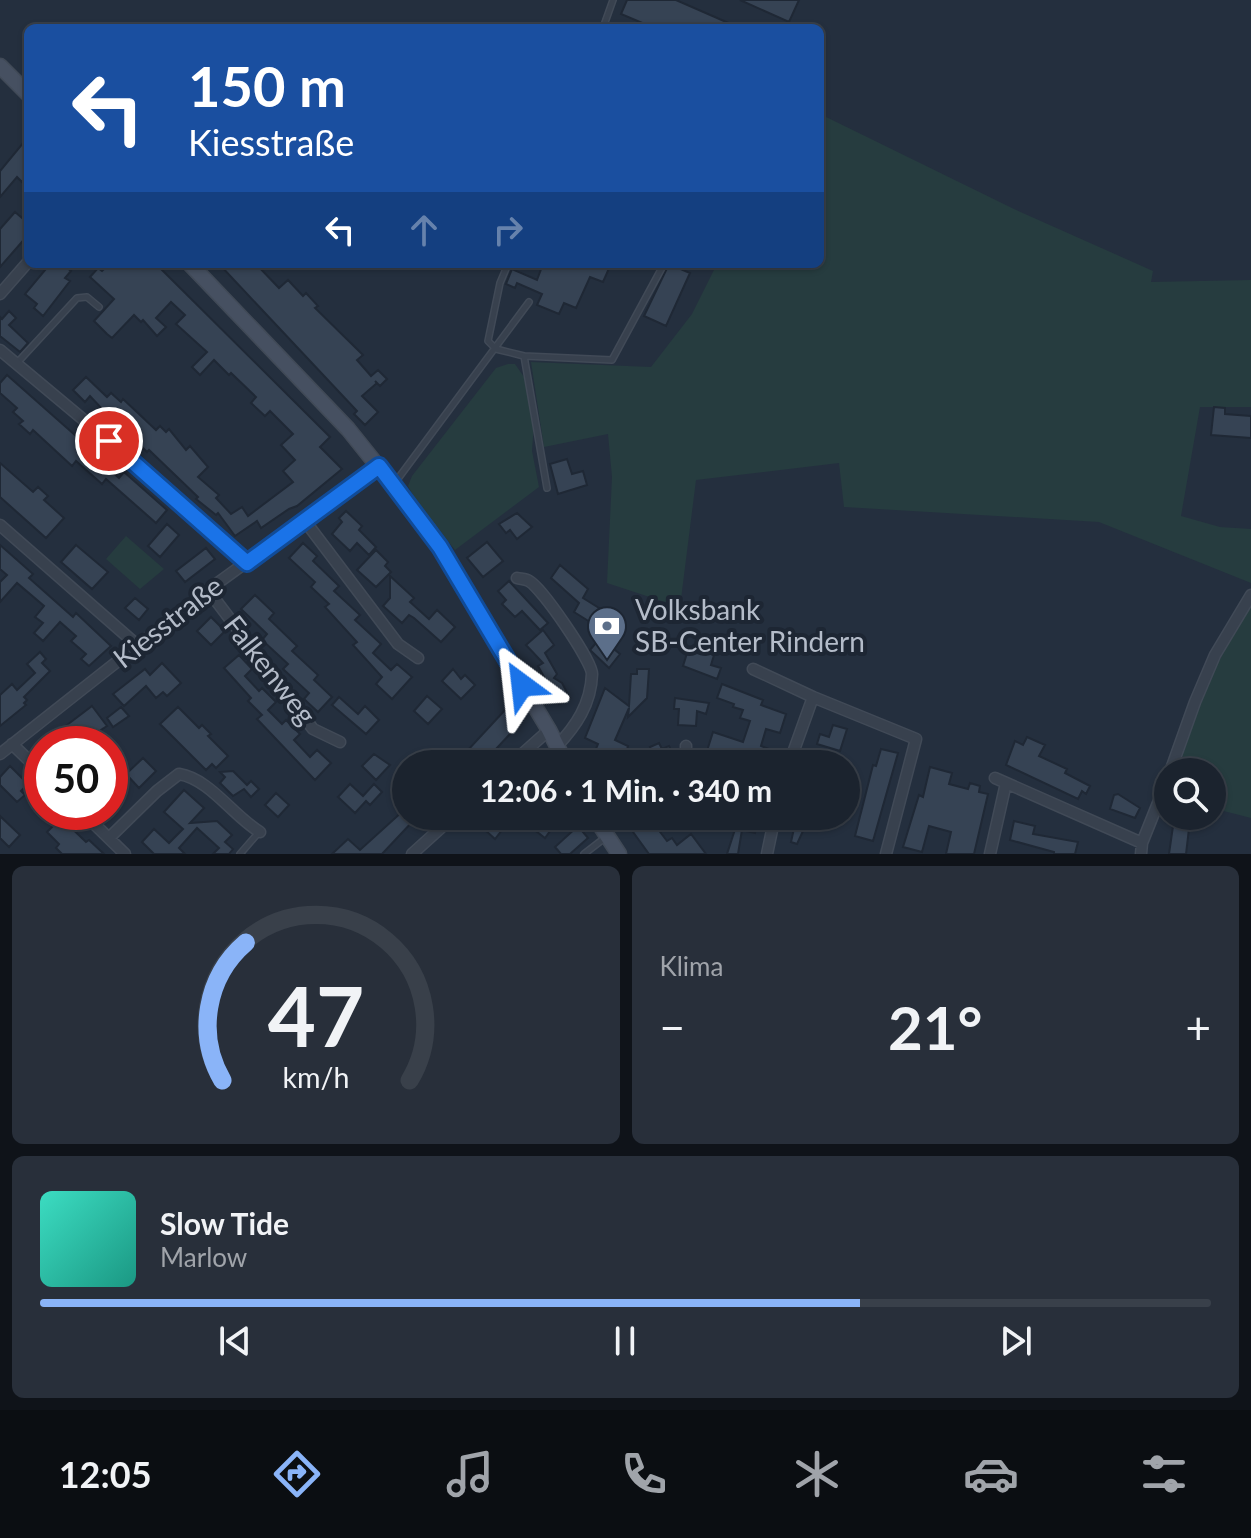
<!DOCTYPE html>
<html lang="de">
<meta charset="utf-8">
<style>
:root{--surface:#1b232e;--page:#282f3a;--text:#f1f3f6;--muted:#a0a4aa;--line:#39404a;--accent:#8ab4f8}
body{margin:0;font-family:Lato,sans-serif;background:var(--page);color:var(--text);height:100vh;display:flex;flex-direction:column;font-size:30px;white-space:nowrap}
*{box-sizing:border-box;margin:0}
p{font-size:26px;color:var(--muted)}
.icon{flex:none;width:44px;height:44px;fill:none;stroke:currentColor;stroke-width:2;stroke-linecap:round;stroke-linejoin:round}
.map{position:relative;height:854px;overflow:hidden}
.panel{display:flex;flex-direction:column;gap:12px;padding:12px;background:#0f1319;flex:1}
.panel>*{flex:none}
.hud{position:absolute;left:24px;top:24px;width:800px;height:244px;border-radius:12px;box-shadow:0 2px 6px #0004,0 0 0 2px var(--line);background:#1a4fa0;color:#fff;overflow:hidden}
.buttons{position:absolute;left:1154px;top:758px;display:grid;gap:16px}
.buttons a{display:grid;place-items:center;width:72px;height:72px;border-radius:50%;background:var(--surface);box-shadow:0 2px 6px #0004,0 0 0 2px var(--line);font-size:40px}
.speed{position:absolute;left:24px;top:726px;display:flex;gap:16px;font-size:40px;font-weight:700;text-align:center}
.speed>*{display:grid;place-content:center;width:104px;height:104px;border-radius:50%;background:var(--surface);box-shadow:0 2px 6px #0004,0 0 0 2px var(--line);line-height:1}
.speed .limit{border:12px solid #d22;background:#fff;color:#111}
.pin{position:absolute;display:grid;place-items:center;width:68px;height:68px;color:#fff;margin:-34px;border:4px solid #fff;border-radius:50%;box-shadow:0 2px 8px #0007}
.me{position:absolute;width:88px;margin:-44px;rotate:330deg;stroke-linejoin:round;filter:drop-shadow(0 0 6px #0008)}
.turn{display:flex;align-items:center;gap:28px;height:168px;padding:0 32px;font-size:36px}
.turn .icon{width:104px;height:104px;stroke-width:2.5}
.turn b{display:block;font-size:56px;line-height:68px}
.lanes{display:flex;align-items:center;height:76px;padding:0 32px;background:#0003;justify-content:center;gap:40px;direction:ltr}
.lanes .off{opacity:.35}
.big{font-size:60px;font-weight:700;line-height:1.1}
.panel .tile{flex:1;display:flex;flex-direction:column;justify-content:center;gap:12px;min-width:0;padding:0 28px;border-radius:12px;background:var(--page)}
.panel .dial{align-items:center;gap:0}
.dial svg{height:208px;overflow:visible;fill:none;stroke:var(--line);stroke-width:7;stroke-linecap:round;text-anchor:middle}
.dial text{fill:var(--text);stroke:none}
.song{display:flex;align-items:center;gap:24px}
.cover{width:96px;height:96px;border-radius:12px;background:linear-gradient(135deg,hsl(170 70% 55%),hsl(170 70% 35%))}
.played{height:8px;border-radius:4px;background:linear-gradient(90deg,var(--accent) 70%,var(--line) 70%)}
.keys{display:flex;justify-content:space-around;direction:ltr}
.heat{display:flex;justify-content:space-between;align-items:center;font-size:44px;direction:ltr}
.panel .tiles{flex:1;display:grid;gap:12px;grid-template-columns:1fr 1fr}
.tile:last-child{grid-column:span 2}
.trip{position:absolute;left:392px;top:750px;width:468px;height:80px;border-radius:40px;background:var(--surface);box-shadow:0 2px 6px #0004,0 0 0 2px var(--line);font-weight:700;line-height:80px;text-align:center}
.tab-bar{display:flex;height:128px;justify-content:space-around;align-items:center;background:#0b0e12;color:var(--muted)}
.tab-bar .icon{width:56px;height:56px}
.tab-bar .active{color:var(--accent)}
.tab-bar b{font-size:36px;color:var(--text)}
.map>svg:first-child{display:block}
.green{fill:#263c3f}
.building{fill:#364354;stroke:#1f2835;stroke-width:2}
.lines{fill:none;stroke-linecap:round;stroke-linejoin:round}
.service-casing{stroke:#414a57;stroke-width:8}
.minor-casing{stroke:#414a57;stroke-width:13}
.secondary-casing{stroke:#414a57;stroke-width:17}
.service{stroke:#38414e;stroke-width:5}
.minor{stroke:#38414e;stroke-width:10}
.secondary{stroke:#465061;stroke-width:14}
.route-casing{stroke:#114b97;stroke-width:20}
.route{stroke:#1a73e8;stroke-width:14}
.labels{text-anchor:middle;stroke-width:8;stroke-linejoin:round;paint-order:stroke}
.poi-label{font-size:28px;fill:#b4bcc9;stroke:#1d2633;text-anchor:start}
.street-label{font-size:28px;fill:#b4bcc9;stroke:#1d2633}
</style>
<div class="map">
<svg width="1251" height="854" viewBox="0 0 1251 854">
<rect width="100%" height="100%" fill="#242f3e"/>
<path class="green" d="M820,114l194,95 139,62 -2,11 100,-2v127h-51l-19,109 39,11 31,2v54l-152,-61 -255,-15 -5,-44 -143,17 -16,127 -73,-24 5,-106 -4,-43 -64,13 -13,-85 120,5 41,-53 25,-50h103z
M508,364h7l9,13 10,46 -2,28 7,36 -84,63 -40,-51 -7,-13 4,-10 84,-108z
M126,536l38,33 -24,20 -34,-30z
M1251,607v211l-39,-10v-36h-35c20,-58 37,-115 74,-165z"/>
<path class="building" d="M627,0h49l64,28h-86l-33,-14z
M740,0h59l-10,22z
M28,137v38l-6,7 -5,-5 -17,20v-26z
M15,212l13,11v12l-28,32v-38z
M50,264h12l9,7 -6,7 5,3 -27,35 -9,-8 3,-4 -12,-10z
M109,264h47l174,173 -10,10 22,22 -45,37 -8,3 -28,19 -4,-7 -22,15 -17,-23 -2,2 -20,-16 2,-2 -49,-47 -2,2 -11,-11 -2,2 -44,-47 -5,6 -12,-12 13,-13 21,20 4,-4 10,9 2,-3 33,31 4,-4 6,6 3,-3 17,21 4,-4 18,21 -10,10 21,18 -3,3 15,16 11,-7 6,9 45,-34 -10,-11 12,-11 -14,-15 12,-11 -23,-23 -5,5 -14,-13 5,-6 -25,-24 -2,2 -15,-15 -14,15 -8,-8 15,-15 -31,-28 9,-9 -14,-13 -15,16 10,9 -9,9 -14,-16 -2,2 -7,-7 -22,23 -5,-4 -13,-13 20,-22 -24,-22 8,-9 4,3z
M219,264h37l23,24 9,-8 15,16 3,-3 12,13 -3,2 48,47 -6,5 14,16 7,-6 9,9 -7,7 -5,-5 2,2 -15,13 16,16 -13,13 -11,-11 3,-3z
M543,264h68l-8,18 -13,-5 -14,31 -12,-5 -5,11 -22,-9 5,-11 -25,-11 -2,5 -9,-4 6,-15 25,11z
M669,264l21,9 -24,53 -22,-10z
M9,311l7,7 -7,7 19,18 -8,9 -20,-16v-19l2,2z
M7,375l77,68 -2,2 37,33 5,-6 43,38 -11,13 -50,-44 -4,5 -26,-23 -4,5 -39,-36 -3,4 -11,-10 4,-3 -10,-9 4,-4 -17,-15v-10z
M1214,407l11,1v6l26,2v22l-40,-3z
M567,459l5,15 11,-3 4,14 -29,9 -8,-30z
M0,463l33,29 5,-5 10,9 -4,4 20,18 -18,20 -46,-41z
M346,511l16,15 -3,4 17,17 -7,8 -12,-12 -7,8 -18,-17 10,-12 -3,-4z
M517,513l15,14 -15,12 -7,-9 -4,3 -7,-9z
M167,524l12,11 -19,22 -12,-11z
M487,542l16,19 -20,16 -16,-19z
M303,543l14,13 -4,5 26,25 -5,5 26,24 -5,5 26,24 -8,9 18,17 6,-6 15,13 -20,22 -16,-15 6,-7 -29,-32 4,-3 -32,-35 4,-3 -18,-17 4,-5 -26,-24z
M0,545l33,29 -4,4 44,39 3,-4 35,33 -22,20 -8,-7 5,-5 -15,-13 5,-5 -16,-14 -17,19 -9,-8 9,-10 -8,-6 9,-11 -27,-23 -17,19v-20l7,-7 -7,-6z
M76,545l32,27 -16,17 -31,-27z
M206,548l9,11 -30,23 -9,-11z
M376,550l12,12 -3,4 6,6 -15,15 -19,-17z
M560,565l28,24 -5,9 16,10 -9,14 -16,-10 5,-9 -28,-25z
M390,576l24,22 -4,4 19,17 8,-9 18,17 -14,15 -27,-24 -5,-3 -7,8 -19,-17 7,-8z
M509,581l39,42 -8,7 -18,-19 -7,6 -13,-13 4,-4 -8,-9z
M255,595l19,18 -5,6 28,27 -5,5 26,24 -4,5 18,17 -14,15 -14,-13 5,-6 -26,-24 5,-5 -26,-24 5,-6 -26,-25z
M135,598l13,11 -9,11 -14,-12z
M211,617l14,14 -14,14 -14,-14z
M543,630l11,15 -9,8 12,21 -3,4 8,5 8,15 -11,6 -21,-38 5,-3 -17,-18z
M600,638l20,16 -11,14 -19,-18z
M688,650l12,4 1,-4 13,5 -3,10 10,3 -4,11 -34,-13z
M40,652l6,7 -4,4 8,8 -26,26 3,3 -3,3 2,2 -26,21v-31l12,-11 5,6 18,-17 -8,-9z
M239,655l13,14 -7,7 14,15 3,-3 14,14 -8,8 14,14 4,-4 14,14 -6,6 16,17 7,-7 14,13 -16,17 -58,-61 5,-4 -14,-14 3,-3 -27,-30z
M162,663l19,20 -14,13 -4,-4 -7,6 -10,-12 -22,20 -11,-12 32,-25 5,6z
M453,669l8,10 4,-4 10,10 -14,14 -19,-18z
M637,669h12l-2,29 -19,19 1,-9 -14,32 13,6 -1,4 7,14h-2l-36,-15 2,-5 -13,-6 20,-50 24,18 2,-32h6z
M722,684l41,16 -2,5 25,9 -6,19 -14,-4 -5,17 16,6 -3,12h-36l-32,-10 7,-22 30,10 7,-21 -10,-3 3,-8 -10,-3 1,-3 -17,-6z
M427,696l15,13 -14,15 -14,-13z
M339,697l19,17 7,-8 14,14 -13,14 -34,-29z
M675,698l34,5 -3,11 -9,-3 -1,15 -18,-1 1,-16h-5z
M92,706l15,20 -28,18 -16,-16z
M121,707l8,9 -16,11 -6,-9z
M178,707l21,21 3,-3 9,9 -3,2 20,20 -12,12 -4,-4 -6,6 -46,-46z
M505,710l14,14 -9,10 -28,30h-27z
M833,725l14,4 -7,22 -23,-7 3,-10 9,3z
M1027,737l18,8 -6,11 28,13 -2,4 25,13 -4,8 -4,-3 -4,8 -72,-34 9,-24 8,4z
M659,743l3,6 7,-3 9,18h-20l-8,-17z
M881,749l17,4 -25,88 -18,-5 18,-71 3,1z
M374,754l16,11 -14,15 -14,-14z
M143,758l13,13 -17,17 -13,-14z
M10,766l18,18 -7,7 4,4 -8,7 -17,-17v-8z
M930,767l22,6 -3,11 19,5 2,-6 10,3 -1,6 9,2 -14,60h-28l5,-22 -22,-6 -7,26 -19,-5 16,-52 4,2z
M233,771l14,14 4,-4 8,8 -8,8 -7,-8 -11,7 -13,-13 5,-6 -5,-5z
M120,775l8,9 -18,18v-17z
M350,784l13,12 11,-12 8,8 -12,13 -4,-4 -11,12 -17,-16z
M184,790l20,18 -14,15 27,-2 15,14 -7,7 8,7 -4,5h-16l6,-6 -22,-20 -18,20 6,6h-31l-12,-12 12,-13 15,14 14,-14 -19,-17z
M276,793l13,12 -11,12 -13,-12z
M1118,794l22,14 -5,10 -25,-9 4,-14z
M404,810l2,6 8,4 -32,34h-50l16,-15 12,11z
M0,816l20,19 -11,12 -9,-9z
M542,816h19l-16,22 -13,-10z
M641,816h7l19,25 5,-3 5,7 14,-11 15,20h-57l-21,-29z
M744,816h14l-3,17 -13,-3 -4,24h-11l12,-37z
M783,816h27l-13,28 -6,-2 4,-18 -13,-4z
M496,817l10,8 -11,14 -10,-9z
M61,818l25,24 3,-2 15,14h-42l-6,-6 3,-4 -12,-12z
M1174,819l16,1 -4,34h-17z
M1014,821l21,5 -2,8 45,8 -3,12h-21v-2l-44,-12z
M578,826l10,12 -18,16h-9l-6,-7z"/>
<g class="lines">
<defs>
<path id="service" d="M603,28l10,-28
M508,264l-8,19 -12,58 8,8 28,7 23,132
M524,356l88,4 52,-96
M17,363l60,-65 10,-1 12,10
M394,484l135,-182
M240,854l19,-22
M584,854l22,-17"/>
<path id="minor" d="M0,294l28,-32
M0,350l109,91 138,122
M305,521l93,123 20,14
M0,525l137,120
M517,578c4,1 9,1 12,3 13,7 63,80 63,93 -1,30 -16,52 -35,72
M208,590l105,139 27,13
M753,669l60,28
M12,744l30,29
M686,746v9l9,9
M0,754l208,-164 171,-124
M511,764l38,-34
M789,764l24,-67 103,42 -30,115
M1170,772l25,-70 20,-47 36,-60
M995,778l147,65
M82,812l43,42
M109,838l48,-47 22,-17c31,5 54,42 81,58
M412,854l42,-38
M767,854l8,-38
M990,854l16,-71
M1141,854l1,-11 26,-65"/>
<path id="secondary" d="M0,66l28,28
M190,264l158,165 81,101 120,200 17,34
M594,816l25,38"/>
</defs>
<use href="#service" class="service-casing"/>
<use href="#minor" class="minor-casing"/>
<use href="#secondary" class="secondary-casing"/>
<use href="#service" class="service"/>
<use href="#minor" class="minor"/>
<use href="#secondary" class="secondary"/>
</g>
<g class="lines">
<defs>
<path id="route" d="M109,441l138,122 132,-97 61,81 82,138"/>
</defs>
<use href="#route" class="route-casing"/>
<use href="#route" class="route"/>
</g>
<defs>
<symbol id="bank-pin" viewBox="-11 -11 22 30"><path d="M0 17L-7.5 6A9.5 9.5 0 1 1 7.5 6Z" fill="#5c6f8a" stroke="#1d2633"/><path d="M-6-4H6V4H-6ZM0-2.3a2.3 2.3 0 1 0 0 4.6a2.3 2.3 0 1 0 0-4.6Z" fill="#fff"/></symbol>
</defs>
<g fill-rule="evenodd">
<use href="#bank-pin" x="585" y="604" width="44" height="60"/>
</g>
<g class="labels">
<g class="poi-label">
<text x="635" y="620">Volksbank<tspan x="635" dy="32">SB-Center Rindern</tspan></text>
</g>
<g class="street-label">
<text transform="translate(168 622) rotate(-38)" y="10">Kiesstraße</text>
<text transform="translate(270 670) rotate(52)" y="10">Falkenweg</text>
</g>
</g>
</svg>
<div class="buttons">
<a><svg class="icon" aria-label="search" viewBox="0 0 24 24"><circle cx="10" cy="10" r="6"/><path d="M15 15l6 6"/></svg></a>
</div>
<div class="speed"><div class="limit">50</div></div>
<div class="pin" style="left:109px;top:441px;background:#d93025"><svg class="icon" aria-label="arrive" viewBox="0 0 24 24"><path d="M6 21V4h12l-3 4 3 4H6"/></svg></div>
<svg class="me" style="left:522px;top:685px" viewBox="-20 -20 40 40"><path d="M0-17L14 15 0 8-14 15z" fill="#1a73e8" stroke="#fff" stroke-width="4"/></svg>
<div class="trip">12:06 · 1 Min. · 340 m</div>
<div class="hud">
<div class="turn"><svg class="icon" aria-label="left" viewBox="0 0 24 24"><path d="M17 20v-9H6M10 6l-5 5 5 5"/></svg><div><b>150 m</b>Kiesstraße</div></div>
<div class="lanes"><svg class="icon" aria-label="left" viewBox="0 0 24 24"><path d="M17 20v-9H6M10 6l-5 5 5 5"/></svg><svg class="icon off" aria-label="ahead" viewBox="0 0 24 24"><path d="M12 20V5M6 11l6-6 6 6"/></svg><svg class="icon off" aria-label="right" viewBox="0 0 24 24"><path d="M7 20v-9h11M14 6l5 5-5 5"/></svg></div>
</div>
</div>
<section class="panel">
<div class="tiles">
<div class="tile dial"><svg viewBox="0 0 100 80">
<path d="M14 69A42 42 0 1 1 86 69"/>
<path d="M14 69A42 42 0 0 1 23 16" stroke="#8ab4f8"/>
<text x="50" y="56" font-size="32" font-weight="700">47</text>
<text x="50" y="72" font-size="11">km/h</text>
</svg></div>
<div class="tile"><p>Klima</p>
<div class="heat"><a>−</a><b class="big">21°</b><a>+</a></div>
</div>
<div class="tile">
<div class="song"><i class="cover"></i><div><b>Slow Tide</b><p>Marlow</p></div></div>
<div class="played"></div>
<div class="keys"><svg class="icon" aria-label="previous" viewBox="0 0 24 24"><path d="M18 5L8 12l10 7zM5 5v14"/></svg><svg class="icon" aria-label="pause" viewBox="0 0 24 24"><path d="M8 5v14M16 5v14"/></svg><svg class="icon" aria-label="next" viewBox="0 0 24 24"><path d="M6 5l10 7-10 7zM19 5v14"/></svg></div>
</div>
</div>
</section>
<nav class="tab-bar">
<b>12:05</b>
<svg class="icon active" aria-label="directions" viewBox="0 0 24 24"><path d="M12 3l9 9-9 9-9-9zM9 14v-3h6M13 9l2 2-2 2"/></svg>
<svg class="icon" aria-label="music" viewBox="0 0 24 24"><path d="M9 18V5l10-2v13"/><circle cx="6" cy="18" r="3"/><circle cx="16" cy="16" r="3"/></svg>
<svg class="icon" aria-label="phone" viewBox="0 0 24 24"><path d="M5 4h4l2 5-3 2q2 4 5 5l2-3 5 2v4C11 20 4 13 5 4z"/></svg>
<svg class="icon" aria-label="climate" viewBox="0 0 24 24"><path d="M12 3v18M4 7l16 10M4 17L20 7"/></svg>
<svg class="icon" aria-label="car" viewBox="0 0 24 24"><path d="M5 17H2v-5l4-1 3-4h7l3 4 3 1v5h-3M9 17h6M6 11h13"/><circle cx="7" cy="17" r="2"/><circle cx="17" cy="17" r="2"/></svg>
<svg class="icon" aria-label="filters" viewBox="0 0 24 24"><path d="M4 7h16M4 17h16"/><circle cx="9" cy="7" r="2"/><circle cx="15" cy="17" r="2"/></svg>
</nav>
